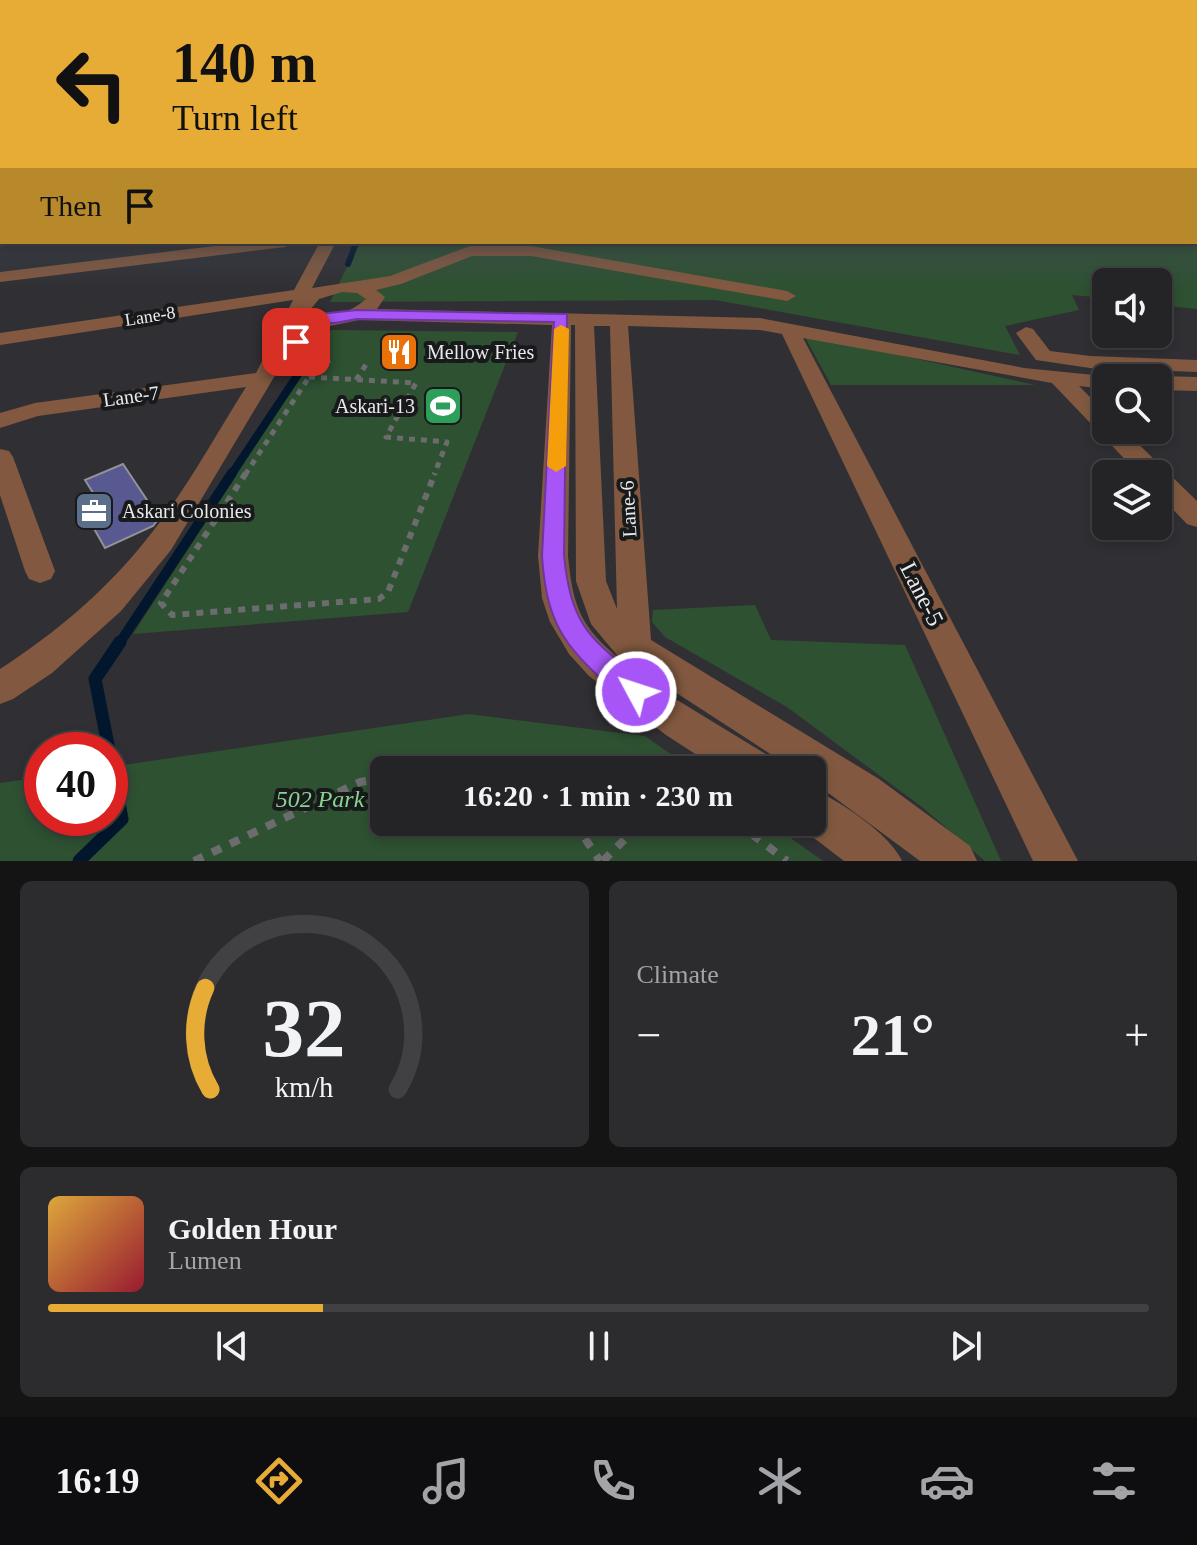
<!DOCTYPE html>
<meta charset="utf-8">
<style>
:root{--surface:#242427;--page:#2c2c2f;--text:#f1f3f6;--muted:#a3a4a7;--line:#414144;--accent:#e7ac36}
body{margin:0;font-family:"Times New Roman",serif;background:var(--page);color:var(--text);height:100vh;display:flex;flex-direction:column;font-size:30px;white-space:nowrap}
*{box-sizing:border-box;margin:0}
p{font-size:26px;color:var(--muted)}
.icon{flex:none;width:44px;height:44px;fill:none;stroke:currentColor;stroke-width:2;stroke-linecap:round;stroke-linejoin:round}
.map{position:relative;height:861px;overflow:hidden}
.panel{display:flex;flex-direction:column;gap:20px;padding:20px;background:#141415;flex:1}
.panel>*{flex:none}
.top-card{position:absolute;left:0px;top:0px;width:1198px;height:244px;box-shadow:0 4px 12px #0003,0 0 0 2px var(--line);background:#e7ac36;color:#111;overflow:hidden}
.controls{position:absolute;left:1092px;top:268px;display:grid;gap:16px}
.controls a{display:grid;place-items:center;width:80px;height:80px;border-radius:12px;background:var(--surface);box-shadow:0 4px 12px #0003,0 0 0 2px var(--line);font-size:40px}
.speed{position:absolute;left:24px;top:732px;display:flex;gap:16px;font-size:40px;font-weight:700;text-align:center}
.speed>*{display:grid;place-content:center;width:104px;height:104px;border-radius:50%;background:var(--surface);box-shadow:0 4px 12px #0003,0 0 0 2px var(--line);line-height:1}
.speed .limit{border:12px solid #d22;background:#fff;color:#111}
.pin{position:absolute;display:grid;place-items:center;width:68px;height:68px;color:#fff;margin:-34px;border-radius:16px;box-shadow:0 4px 12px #0006}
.me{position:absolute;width:88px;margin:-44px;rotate:310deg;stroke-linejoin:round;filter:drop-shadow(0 0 6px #0008)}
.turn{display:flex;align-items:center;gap:28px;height:168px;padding:0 40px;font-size:36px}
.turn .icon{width:104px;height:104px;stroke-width:2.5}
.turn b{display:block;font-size:56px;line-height:68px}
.then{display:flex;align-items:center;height:76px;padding:0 40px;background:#0003;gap:16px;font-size:30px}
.big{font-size:60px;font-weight:700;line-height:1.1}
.panel .card{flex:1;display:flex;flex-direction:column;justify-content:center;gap:12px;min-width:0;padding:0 28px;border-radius:12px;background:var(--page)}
.panel .dial{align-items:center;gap:0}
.dial svg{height:208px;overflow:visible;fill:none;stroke:var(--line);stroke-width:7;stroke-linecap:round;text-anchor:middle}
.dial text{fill:var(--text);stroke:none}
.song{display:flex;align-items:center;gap:24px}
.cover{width:96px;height:96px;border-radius:12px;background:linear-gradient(135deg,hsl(40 70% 55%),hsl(350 70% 35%))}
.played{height:8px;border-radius:4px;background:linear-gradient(90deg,var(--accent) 25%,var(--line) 25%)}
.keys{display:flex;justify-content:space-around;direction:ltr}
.heat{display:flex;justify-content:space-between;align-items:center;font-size:44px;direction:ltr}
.panel .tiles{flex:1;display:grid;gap:20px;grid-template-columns:1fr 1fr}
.card:last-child{grid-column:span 2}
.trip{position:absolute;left:370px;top:756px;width:456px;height:80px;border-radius:12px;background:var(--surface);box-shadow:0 4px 12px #0003,0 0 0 2px var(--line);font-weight:700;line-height:80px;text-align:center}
.tabs{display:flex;height:128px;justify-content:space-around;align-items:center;background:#0e0e10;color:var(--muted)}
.tabs .icon{width:56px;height:56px}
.tabs .current{color:var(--accent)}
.tabs b{font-size:36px;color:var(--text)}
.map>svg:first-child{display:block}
.green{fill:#2e5132}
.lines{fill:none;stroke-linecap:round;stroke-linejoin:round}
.stream-far4{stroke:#02172d;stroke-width:5}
.stream-far3{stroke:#02172d;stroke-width:6}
.stream-far2{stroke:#02172d;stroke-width:8}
.stream-far1{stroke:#02172d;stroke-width:10}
.stream{stroke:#02172d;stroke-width:13}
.building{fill:#575990;stroke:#919296;stroke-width:2}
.path-far2{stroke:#6c6c6f;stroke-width:5;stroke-dasharray:6 6;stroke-linecap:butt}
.path-far1{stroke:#6c6c6f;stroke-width:6;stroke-dasharray:7 7;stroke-linecap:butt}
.path{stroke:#6c6c6f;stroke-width:8;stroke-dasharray:10 10;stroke-linecap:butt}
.minor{fill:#825940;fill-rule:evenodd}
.route{fill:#a855f7;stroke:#6d37a1;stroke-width:2}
.slow{fill:#f59e0b}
.labels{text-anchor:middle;stroke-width:8;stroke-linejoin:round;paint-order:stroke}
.far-street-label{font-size:18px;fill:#e9e9eb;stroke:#18191a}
.poi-label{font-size:20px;fill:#e9e9eb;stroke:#18191a;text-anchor:start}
.street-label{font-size:20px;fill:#e9e9eb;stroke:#18191a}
.near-street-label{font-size:24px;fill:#e9e9eb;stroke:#18191a}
.near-park-label{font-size:24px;font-style:italic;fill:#89d391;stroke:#18191a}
</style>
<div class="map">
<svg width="1197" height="861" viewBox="0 0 1197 861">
<rect width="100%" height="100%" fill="#303034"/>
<path class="green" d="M1197,167v142l-39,-4v-23h-52v16l-34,-3 7,15 -74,16 15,29 -305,-55 -385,2 29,-60h837z
M331,330l187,2 -110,280 -275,22z
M810,336l8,1 217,48h-204l-25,-46z
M755,605l16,35 134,5 96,216h-16l-63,-54 -135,-100 -122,-70 -13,-15 1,-12z
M469,714l176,22 48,34h-309v52h384l55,39h-823v-78l42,-6v41h68v-51z"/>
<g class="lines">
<path class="stream-far4" d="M356,245l1,-3"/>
<path class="stream-far3" d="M348,264l8,-21
M317,345l8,-11"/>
<path class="stream-far2" d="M231,475l88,-132"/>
<path class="stream-far1" d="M119,644l113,-171"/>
<path class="stream" d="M109,750l-14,-71 25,-37
M79,861l43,-42 -12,-64"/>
</g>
<path class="building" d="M123,464l36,54 -6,8 -48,22 -21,-37 16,-7 -15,-24z"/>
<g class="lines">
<path class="path-far2" d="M309,377l107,6 -30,54 61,5 -13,33
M309,377l10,-12 11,-5
M356,380l11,-17
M245,475l64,-98"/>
<path class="path-far1" d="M246,473l-85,130 11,12 207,-16 9,-7 47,-119"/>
<path class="path" d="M427,770l48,-8 143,3 15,5
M574,822l26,39
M736,822l51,39
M194,861l166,-79 24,-4
M603,861l39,-39"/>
<path class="minor" d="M2,177v8l-2,1v-8z
M0,226h2v8h-2z
M247,242h46l-8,5 -285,35v-10z
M320,242h16l-24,46 78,-12 80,-30h61l256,45 9,5 -9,5 -256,-45h-59l-71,28 -25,6 9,7 -8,12 383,9 264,50 90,9 -8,1v11l-27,-3 27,27v17h18l73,71v26l-10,-3 -29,-30v-20h-19l-87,-91 -249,-45 275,523h-45l-251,-527 -22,-4 -132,-4 23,314 228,139 91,67 7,15h-57l-108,-80v-11h-17l-157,-102 -9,-1 35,25 105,64 6,14h-55l-54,-35 -77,-59 -20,-22 -19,-32 -8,-24 -4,-42 14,-231 -193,-5 -29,6 -27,-5 -17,36 -115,193 -50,61 -69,62 -39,26 -13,5v-35c56,-36 109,-81 150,-134 36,-45 65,-99 96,-148l-208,29 -38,12v-15l35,-10 221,-30 37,-73 -293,45v-12l294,-43zM342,292l15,1 9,6c-15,14 -37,20 -56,11l9,-11zM571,325h4l1,256 15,43 30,36c-41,-33 -48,-53 -53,-104zM594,326h16l7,283 -11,-28z
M1026,327l7,2 17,22 40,5 107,4v12l-107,-4 -54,-8 -20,-27z
M1158,376l39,1v14l-39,-1v-12h-6z
M0,449l9,2 4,6 42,114 -4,8 -11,4 -11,-4 -4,-8 -25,-76z
M812,789c27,11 79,46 90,72h-58l-47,-36 -1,-3h16z"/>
</g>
<linearGradient id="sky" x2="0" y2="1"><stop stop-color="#1a1a1d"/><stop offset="0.58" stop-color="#484e5c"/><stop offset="1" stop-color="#484e5c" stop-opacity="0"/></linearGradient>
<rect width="1197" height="288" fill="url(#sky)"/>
<path class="route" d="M357,310l210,4 -3,242c8,74 27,82 81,127l4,9 -4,9 -9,3 -10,-3c-55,-49 -79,-68 -84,-145l12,-234 -197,-3 -22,4h-16l-18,22h-11l-2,-3 22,-27z"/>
<path class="slow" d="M561,325l8,4 -3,137 -10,6 -9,-6 7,-137z"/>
<defs>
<symbol id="restaurant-square" viewBox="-11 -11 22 22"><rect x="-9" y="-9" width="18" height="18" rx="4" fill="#e8710a" stroke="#18191a"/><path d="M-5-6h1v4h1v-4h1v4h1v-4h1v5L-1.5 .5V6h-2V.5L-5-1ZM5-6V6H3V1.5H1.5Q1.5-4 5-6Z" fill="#fff"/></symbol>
<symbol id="stadium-square" viewBox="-11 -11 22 22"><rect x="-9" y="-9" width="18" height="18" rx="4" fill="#2e9e5b" stroke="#18191a"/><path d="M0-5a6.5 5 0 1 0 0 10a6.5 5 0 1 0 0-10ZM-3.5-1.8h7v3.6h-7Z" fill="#fff"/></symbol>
<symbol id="office-square" viewBox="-11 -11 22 22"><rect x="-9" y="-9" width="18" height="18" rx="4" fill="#5c6f8a" stroke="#18191a"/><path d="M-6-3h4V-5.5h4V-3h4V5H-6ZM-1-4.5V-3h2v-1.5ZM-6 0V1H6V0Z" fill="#fff"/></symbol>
</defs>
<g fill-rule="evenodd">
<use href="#restaurant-square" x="377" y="330" width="44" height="44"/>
<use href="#stadium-square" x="421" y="384" width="44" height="44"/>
<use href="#office-square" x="72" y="489" width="44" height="44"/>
</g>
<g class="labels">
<g class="far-street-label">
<text transform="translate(150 316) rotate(-9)" y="6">Lane-8</text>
</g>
<g class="poi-label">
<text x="427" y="359">Mellow Fries</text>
<text x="415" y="413" text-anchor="end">Askari-13</text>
<text x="122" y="518">Askari Colonies</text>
</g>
<g class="street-label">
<text transform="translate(131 396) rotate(-8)" y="7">Lane-7</text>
<text transform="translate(628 509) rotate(-93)" y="7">Lane-6</text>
</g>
<g class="near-street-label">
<text transform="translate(922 594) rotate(63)" y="8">Lane-5</text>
</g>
<g class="near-park-label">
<text x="320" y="807">502 Park</text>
</g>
</g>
</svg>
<div class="controls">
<a><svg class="icon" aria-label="sound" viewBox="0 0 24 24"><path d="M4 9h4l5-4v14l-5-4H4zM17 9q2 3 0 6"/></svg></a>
<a><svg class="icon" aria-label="search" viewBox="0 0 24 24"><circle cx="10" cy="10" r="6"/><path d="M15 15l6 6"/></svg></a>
<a><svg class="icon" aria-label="layers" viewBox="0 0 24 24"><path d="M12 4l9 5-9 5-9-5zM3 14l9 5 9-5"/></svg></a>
</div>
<div class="speed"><div class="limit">40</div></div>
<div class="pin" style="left:296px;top:342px;background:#d93025"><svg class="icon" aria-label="arrive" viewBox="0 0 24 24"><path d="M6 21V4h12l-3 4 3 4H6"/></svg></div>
<svg class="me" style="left:636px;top:692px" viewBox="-20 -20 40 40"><circle r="17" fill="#a855f7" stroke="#fff" stroke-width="3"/><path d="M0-11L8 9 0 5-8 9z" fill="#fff"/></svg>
<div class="trip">16:20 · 1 min · 230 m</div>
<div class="top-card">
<div class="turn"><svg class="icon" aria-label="left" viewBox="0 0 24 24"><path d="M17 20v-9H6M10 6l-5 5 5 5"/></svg><div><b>140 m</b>Turn left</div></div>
<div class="then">Then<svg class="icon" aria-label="arrive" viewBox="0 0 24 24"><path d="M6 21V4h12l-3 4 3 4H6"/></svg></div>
</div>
</div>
<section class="panel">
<div class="tiles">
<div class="card dial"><svg viewBox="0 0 100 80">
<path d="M14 69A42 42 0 1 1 86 69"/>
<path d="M14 69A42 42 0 0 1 12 30" stroke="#e7ac36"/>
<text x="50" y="56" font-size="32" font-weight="700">32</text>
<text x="50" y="72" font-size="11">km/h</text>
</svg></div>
<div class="card"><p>Climate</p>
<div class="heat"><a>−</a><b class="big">21°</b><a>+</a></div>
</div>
<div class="card">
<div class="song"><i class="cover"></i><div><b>Golden Hour</b><p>Lumen</p></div></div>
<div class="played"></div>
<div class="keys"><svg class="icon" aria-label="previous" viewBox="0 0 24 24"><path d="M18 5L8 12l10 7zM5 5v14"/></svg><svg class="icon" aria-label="pause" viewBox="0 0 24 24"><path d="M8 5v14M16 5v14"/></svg><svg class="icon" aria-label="next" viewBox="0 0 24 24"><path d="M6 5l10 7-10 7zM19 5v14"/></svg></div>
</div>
</div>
</section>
<nav class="tabs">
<b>16:19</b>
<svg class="icon current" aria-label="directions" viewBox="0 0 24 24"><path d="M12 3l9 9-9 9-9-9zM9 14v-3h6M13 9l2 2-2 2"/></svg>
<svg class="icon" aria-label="music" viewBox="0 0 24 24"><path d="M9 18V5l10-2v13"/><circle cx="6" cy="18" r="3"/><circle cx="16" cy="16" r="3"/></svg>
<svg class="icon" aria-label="phone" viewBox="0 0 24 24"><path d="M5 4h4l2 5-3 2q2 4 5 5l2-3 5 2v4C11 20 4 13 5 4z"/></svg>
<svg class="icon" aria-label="climate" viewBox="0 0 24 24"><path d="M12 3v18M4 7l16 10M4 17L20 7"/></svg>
<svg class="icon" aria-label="car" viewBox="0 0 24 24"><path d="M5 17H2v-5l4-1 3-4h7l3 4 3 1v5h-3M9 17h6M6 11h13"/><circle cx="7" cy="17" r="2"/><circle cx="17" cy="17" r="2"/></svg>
<svg class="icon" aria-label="filters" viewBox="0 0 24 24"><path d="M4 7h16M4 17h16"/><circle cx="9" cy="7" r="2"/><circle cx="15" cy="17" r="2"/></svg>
</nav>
